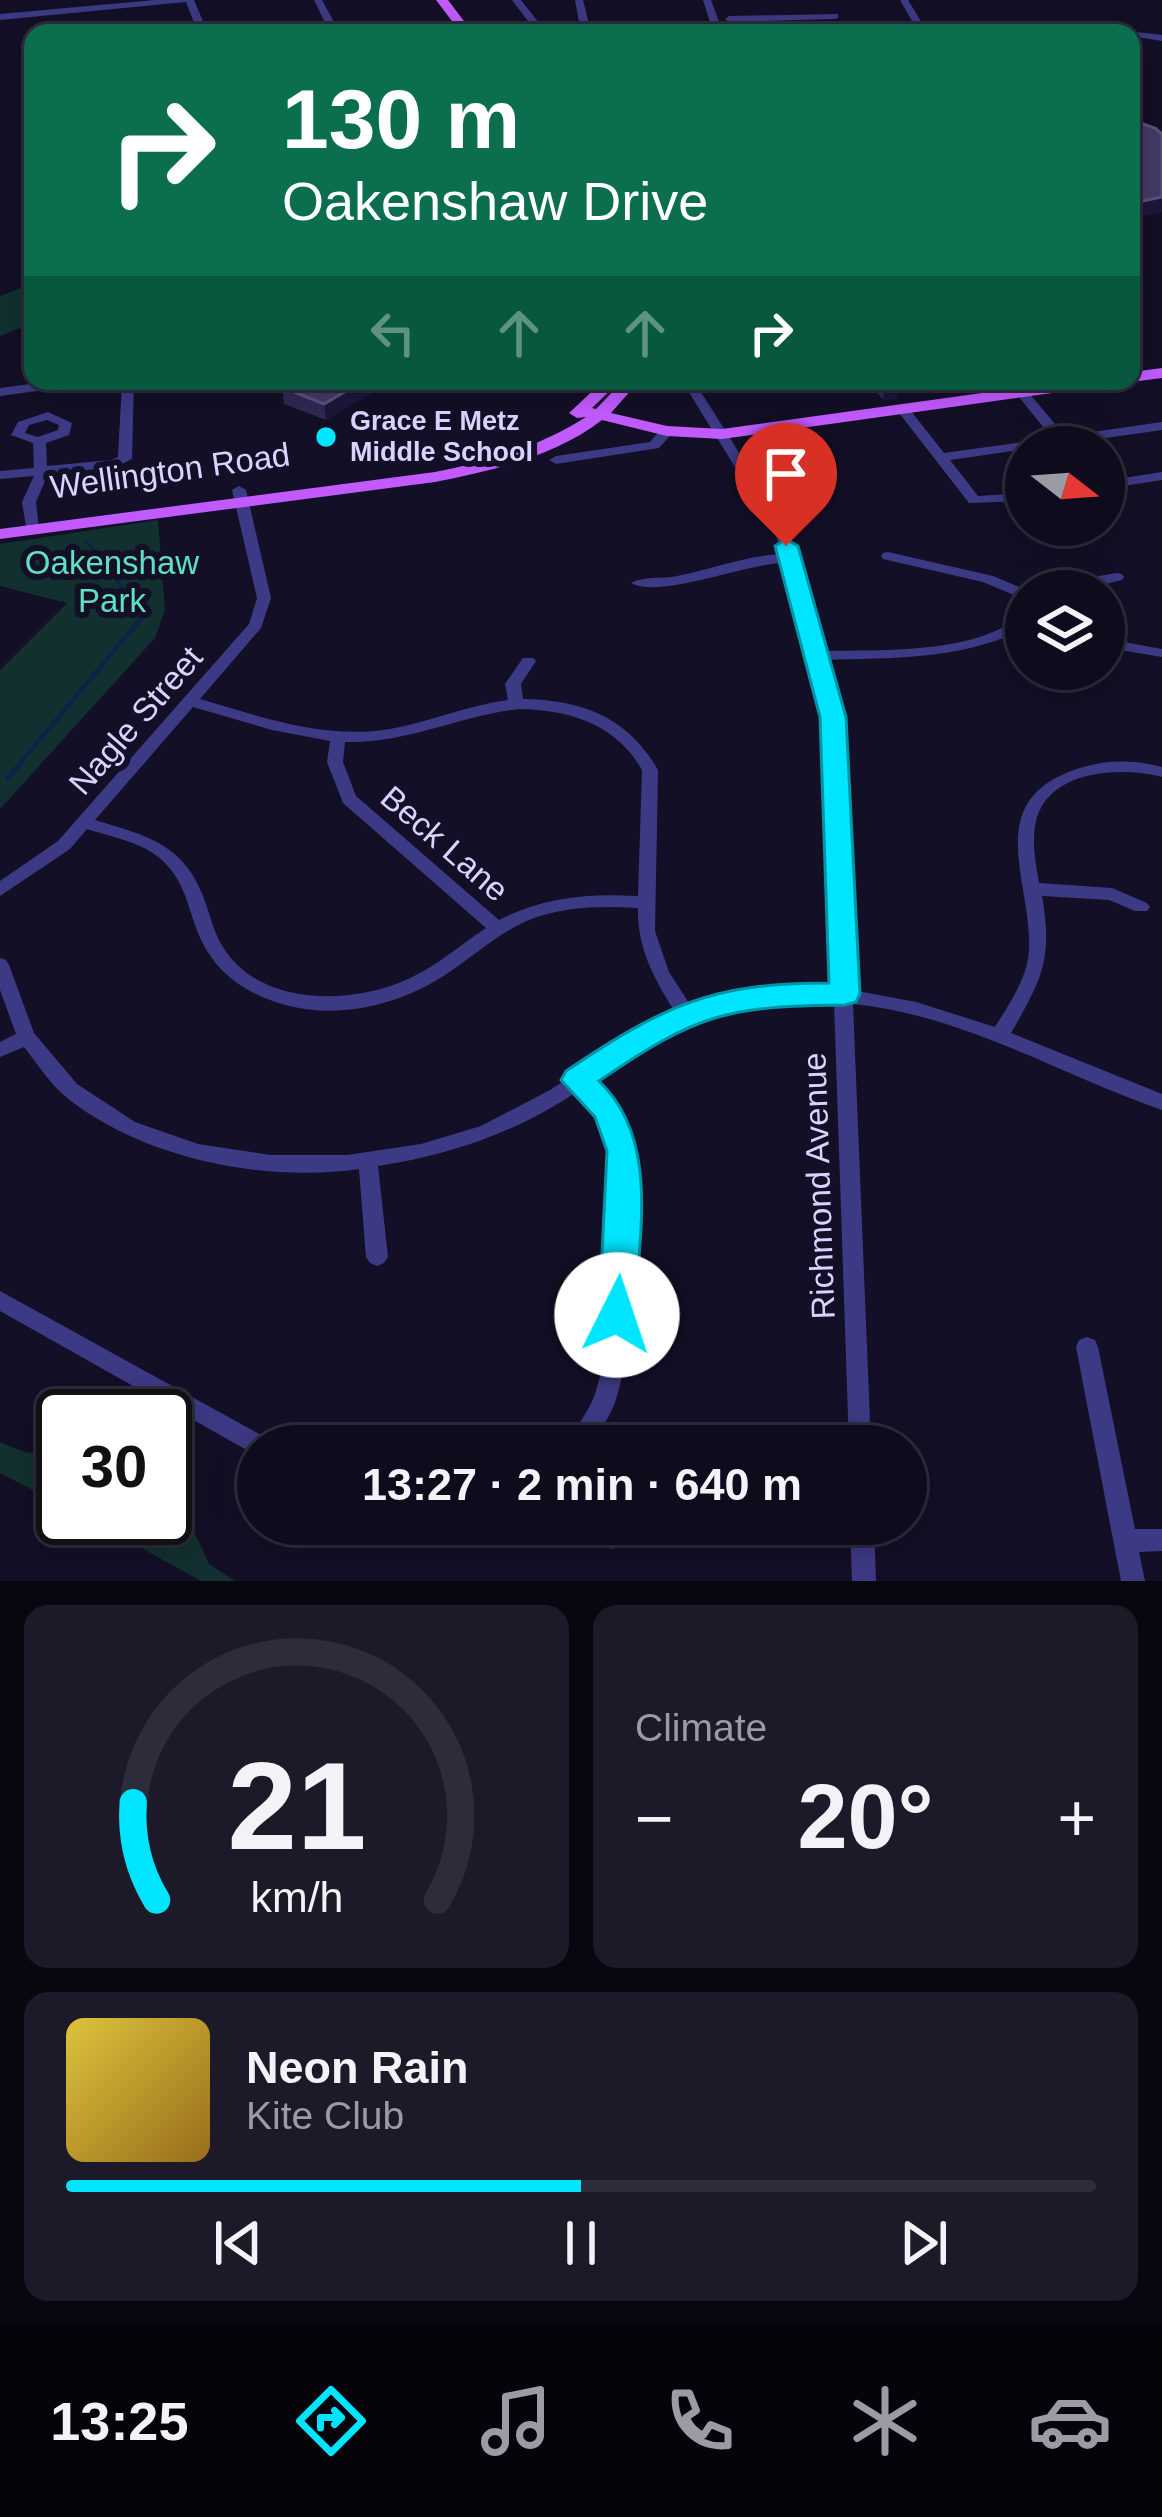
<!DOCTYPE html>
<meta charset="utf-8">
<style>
:root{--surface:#0e0b1c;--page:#1c1929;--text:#f1f3f6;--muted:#9b9ba3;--line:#2e2b3b;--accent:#00e5ff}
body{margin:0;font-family:Helvetica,sans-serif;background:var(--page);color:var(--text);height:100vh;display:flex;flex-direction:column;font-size:45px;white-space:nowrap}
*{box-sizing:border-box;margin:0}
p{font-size:39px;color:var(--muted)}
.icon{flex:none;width:66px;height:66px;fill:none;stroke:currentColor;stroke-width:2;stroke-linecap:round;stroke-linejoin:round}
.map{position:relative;height:1581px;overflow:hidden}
.side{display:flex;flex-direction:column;gap:24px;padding:24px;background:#08060f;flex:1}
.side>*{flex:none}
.guide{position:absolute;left:24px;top:24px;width:1116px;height:366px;border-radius:24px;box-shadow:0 6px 30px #0003,0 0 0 3px var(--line);background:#0b6e4f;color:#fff;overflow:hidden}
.needle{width:78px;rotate:107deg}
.tools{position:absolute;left:1005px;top:426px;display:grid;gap:24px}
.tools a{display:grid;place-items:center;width:120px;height:120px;border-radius:50%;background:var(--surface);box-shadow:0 6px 30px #0003,0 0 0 3px var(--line);font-size:60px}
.speed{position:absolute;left:36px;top:1389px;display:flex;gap:24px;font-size:60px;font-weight:700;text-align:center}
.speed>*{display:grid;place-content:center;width:156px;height:156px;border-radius:50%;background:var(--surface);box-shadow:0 6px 30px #0003,0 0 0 3px var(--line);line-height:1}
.speed .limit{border:6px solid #111;border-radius:18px;background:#fff;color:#111}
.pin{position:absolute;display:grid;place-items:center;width:102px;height:102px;color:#fff;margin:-123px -51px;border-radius:50% 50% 50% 0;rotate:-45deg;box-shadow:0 0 12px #0007}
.pin .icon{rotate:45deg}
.me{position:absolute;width:132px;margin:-66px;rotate:4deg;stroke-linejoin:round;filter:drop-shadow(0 0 9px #0008)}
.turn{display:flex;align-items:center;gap:42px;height:252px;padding:0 60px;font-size:54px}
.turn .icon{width:156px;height:156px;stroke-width:2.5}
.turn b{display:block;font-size:84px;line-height:102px}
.lanes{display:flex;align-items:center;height:114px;padding:0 60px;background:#0003;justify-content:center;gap:60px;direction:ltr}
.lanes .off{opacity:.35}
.big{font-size:90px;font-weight:700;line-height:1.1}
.side .tile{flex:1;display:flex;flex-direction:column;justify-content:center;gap:18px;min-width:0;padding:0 42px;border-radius:24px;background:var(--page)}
.side .dial{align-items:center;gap:0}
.dial svg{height:312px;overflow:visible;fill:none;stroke:var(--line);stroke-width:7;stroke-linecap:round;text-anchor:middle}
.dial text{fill:var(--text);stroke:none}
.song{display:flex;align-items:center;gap:36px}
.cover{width:144px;height:144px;border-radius:18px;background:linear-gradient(135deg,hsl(50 70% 55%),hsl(40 70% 35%))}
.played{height:12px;border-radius:6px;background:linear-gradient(90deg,var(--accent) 50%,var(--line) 50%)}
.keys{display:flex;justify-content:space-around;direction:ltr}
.heat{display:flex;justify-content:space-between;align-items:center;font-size:66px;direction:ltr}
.side .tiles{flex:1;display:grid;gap:24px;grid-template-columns:1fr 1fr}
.tile:last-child{grid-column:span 2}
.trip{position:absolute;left:237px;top:1425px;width:690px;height:120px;border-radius:60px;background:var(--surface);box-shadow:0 6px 30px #0003,0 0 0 3px var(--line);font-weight:700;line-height:120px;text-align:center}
.menu{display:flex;height:192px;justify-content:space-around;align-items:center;background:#06040b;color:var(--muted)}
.menu .icon{width:84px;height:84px}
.menu .selected{color:var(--accent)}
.menu b{font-size:54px;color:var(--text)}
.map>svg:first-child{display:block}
.green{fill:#12302f}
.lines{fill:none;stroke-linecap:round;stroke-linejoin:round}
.stream-far1{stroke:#0c2248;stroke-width:3}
.stream{stroke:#0c2248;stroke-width:4.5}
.minor{fill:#3d3a85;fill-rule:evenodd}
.major{fill:#c25bff;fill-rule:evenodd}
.wall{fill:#312854}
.shaded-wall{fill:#1d163a}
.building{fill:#433a66;stroke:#5a527e;stroke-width:3}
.route{fill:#00e5ff;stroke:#0095a6;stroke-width:3}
.poi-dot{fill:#00e5ff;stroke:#130f26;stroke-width:4.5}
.labels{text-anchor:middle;stroke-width:12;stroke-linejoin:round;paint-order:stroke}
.far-poi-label{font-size:27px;font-weight:bold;fill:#d9d4ff;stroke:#130f26;text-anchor:start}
.street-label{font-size:33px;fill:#d9d4ff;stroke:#130f26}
.park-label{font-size:33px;fill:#5fe0c0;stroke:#130f26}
</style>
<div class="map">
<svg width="1162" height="1581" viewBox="0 0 1162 1581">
<rect width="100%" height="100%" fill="#130f26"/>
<path class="green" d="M33,283v40l-33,13v-40z
M158,520l7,90 -10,28 -155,171v-139l67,-67 -67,-17v-42z
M0,1442l25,10 38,4v50l-63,-33z
M87,1518h47l7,6 52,5 16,35 26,17h-34z"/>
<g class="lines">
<path class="stream-far1" d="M86,541l43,55"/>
<path class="stream" d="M7,779l137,-164 -17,-22"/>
<path class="minor" d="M155,0h39l14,33h-10l-12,-31 -186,18v-6z
M314,0h8l18,33h-10z
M512,0h9l26,33h-10z
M575,0h8l7,28 121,-3 -8,-25h8l12,33 -10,-2 -132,2z
M900,0h8l17,28 143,-4 94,11v6l-31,-5v-3l-63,-3 -251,3 5,-3 94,-2z
M838,14v4l-3,1 -106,3 -4,-3 4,-3z
M53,381l26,1 -6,4 -73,10v-8z
M122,381h12l-2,78 -18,9 -66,6 -12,28 3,27 -7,4 -5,-1 -5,-30 12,-26 -34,3v-8l34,-3 -1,-25 -22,-8 7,-13 30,-10 24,11 -3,12 -23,8 1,23 64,-6 7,-3zM47,420l12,5 -1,5 -20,7 -13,-4 4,-8z
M682,381h12l95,151 33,119c50,-1 103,1 151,-12 19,-5 35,-15 53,-21v10c-63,32 -132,30 -201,32l16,57 11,273 64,12 79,25c14,-23 32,-48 34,-76 4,-63 -44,-141 33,-176 32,-15 66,-17 100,-8v10c-43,-11 -118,-7 -127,49 -3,19 1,39 4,57l73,5 35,15 3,4 -3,4h-12l-26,-11 -67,-4c11,63 0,83 -31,137l151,61v16c-104,-36 -198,-95 -309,-106l18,442h-22l-15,-444c-102,-10 -160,23 -242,79 15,13 27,27 35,45 21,48 7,229 -13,279 -6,15 -16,28 -24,41h-24c8,-17 21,-32 28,-49 18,-47 33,-224 14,-270 -6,-14 -19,-26 -30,-36 -61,41 -127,64 -200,75l10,91 -4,6 -7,3 -7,-3 -4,-6 -7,-88c-96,14 -218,-11 -293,-72 -16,-13 -29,-34 -42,-50l-24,10v-15l16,-8 -16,-44v-32l6,2 3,5 25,68 43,51 58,38 63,22 73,11h76l74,-11 60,-18 69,-36 94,-61 31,-17c-21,-33 -38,-64 -37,-104 -37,-2 -74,-2 -109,12 -31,13 -56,37 -84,55 -50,33 -118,47 -175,25 -37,-14 -62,-37 -75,-75 -8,-24 -13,-46 -32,-64 -20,-19 -51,-24 -76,-32l-17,20 -70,47v-15l58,-40 191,-217 8,-26 -25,-108 7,-4 7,4 25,108 -10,30 -61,71c62,18 125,41 190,30 40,-7 78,-24 118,-29l-3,-16 18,-26h10l3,3 -15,23 2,15c59,1 105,18 135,71l-3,161 14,41 22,34c46,-16 94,-22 143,-18l-9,-271 -42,-154c-39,1 -123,36 -152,20 12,-7 31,-4 46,-7 35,-7 68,-20 104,-22l-6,-22zM193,707l79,23 58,11 -3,21 16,41 143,125c-26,17 -49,38 -78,51 -56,26 -148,28 -185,-32 -10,-15 -13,-34 -20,-51 -20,-53 -59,-61 -108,-76zM520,709c50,1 96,15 122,61l-4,126c-49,-3 -95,1 -139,24l-143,-124 -13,-34 2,-20c61,2 116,-27 175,-33z
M1006,381h13l46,55 97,-14v8l-91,13 1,4 -14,-2 -32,2v2l-76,11 28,36 48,-3v8l-57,2 -73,-94 6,-4 5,1 37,47 108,-15z
M667,427l7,4 -15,17 -103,16 -7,-4 7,-4 94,-14 12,-14z
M1162,472v8l-58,9v-8z
M888,552l105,24 36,15h-3v8l-5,-1 -38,-16 -100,-23 -2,-3 2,-3z
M1117,573l5,1 2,3 -2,3c-19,4 -36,11 -55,11l20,-13z
M1104,632l25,11 33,6v8l-42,-7 -16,-8z
M0,1291l268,148 3,7h-13v10l-6,-3 -252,-142z
M1087,1337l8,3 3,7 37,182h27v22l-23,1 6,29h-24l-45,-234 3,-7z
M588,1524h27l9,14 -4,8 -8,3 -8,-3z
M850,1524h24l2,57h-24z"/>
<path class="major" d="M436,0h12l25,33h-12z
M1162,368v10l-31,4 -3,-1h3v-9z
M603,381h17l-28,27 4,1 27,-28h16l-28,32 56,13 55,3 347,-48h42l-8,5 -381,53 -55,-3 -65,-16c-48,37 -109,50 -167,62l-435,57v-10l435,-57c54,-11 104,-25 151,-55l-9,1 -8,-5z"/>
</g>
<path class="wall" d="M1131,120l31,14v78l-27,5 -4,-3z
M283,381h109l-66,39 -42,-16 -2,-17 4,-2v-3z
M876,381h23l-2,17 -14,2 -8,-10z"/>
<path class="shaded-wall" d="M1162,197v15l-27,5 3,-15z
M363,381h29l-66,39 -2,-16z
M885,381h14l-2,17 -14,2z"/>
<path class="building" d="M1131,120l24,8 7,6v63l-24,5 -7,-6z
M293,381h70l-39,23 -42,-17z"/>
<path class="route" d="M786,539l12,7 48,171 14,277 -4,8 -11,3c-119,1 -148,9 -246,76 62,59 39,156 36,234l-5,11 -13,5 -13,-5 -5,-11 8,-164 -12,-34 -34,-37 5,-9c97,-65 144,-88 263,-88l-9,-266 -45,-171z"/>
<circle class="poi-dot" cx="326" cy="437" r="12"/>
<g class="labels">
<g class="far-poi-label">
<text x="350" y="430">Grace E Metz<tspan x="350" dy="31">Middle School</tspan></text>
</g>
<g class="street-label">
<text transform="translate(170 470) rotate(-8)" y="12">Wellington Road</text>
<text transform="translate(135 720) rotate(-49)" y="12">Nagle Street</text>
<text transform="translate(445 843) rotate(41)" y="12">Beck Lane</text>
<text transform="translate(818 1186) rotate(-92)" y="12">Richmond Avenue</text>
</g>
<g class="park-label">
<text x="112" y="574">Oakenshaw<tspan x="112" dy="38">Park</tspan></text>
</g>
</g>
</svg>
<div class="tools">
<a><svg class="needle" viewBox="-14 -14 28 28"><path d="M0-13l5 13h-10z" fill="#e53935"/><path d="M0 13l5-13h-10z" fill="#9b9ba3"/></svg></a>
<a><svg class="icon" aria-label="layers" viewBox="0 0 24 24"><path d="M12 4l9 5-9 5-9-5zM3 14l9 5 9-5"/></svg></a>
</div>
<div class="speed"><div class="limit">30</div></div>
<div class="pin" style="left:786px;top:546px;background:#d93025"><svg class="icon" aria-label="arrive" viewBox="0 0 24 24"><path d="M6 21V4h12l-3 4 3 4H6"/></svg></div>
<svg class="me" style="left:617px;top:1315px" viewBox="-20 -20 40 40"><circle r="19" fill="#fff"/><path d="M0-13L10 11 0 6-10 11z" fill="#00e5ff"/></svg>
<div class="trip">13:27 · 2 min · 640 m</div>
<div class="guide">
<div class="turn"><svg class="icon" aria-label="right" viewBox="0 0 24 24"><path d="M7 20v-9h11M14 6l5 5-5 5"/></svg><div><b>130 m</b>Oakenshaw Drive</div></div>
<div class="lanes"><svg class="icon off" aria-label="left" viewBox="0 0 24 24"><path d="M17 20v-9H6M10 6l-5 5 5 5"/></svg><svg class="icon off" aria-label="ahead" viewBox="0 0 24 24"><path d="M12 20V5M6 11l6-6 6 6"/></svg><svg class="icon off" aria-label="ahead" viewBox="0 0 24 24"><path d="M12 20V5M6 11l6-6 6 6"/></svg><svg class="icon" aria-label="right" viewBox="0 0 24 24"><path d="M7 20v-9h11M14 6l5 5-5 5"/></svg></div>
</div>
</div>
<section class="side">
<div class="tiles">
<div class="tile dial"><svg viewBox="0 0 100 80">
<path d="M14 69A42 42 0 1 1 86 69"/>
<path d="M14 69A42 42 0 0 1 8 44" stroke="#00e5ff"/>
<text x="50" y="56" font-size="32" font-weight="700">21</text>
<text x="50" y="72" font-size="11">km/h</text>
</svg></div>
<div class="tile"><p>Climate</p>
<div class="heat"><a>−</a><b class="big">20°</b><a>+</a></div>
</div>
<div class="tile">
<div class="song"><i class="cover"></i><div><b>Neon Rain</b><p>Kite Club</p></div></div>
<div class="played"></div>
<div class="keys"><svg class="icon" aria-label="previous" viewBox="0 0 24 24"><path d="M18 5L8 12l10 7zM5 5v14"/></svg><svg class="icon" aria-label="pause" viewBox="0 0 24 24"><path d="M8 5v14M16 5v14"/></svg><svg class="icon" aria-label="next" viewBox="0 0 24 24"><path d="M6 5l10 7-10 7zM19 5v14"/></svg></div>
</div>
</div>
</section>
<nav class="menu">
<b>13:25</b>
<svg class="icon selected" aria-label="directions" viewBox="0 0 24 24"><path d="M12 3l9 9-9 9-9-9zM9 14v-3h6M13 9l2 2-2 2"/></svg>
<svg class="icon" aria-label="music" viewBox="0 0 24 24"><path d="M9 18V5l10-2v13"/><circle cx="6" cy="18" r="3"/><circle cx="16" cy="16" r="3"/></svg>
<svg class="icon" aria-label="phone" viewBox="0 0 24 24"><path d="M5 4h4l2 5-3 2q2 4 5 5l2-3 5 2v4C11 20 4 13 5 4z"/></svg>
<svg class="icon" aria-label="climate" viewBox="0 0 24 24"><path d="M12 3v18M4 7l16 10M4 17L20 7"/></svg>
<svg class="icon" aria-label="car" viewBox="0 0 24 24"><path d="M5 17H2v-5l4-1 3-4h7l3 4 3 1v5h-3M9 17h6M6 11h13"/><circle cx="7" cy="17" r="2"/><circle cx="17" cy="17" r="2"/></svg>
</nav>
